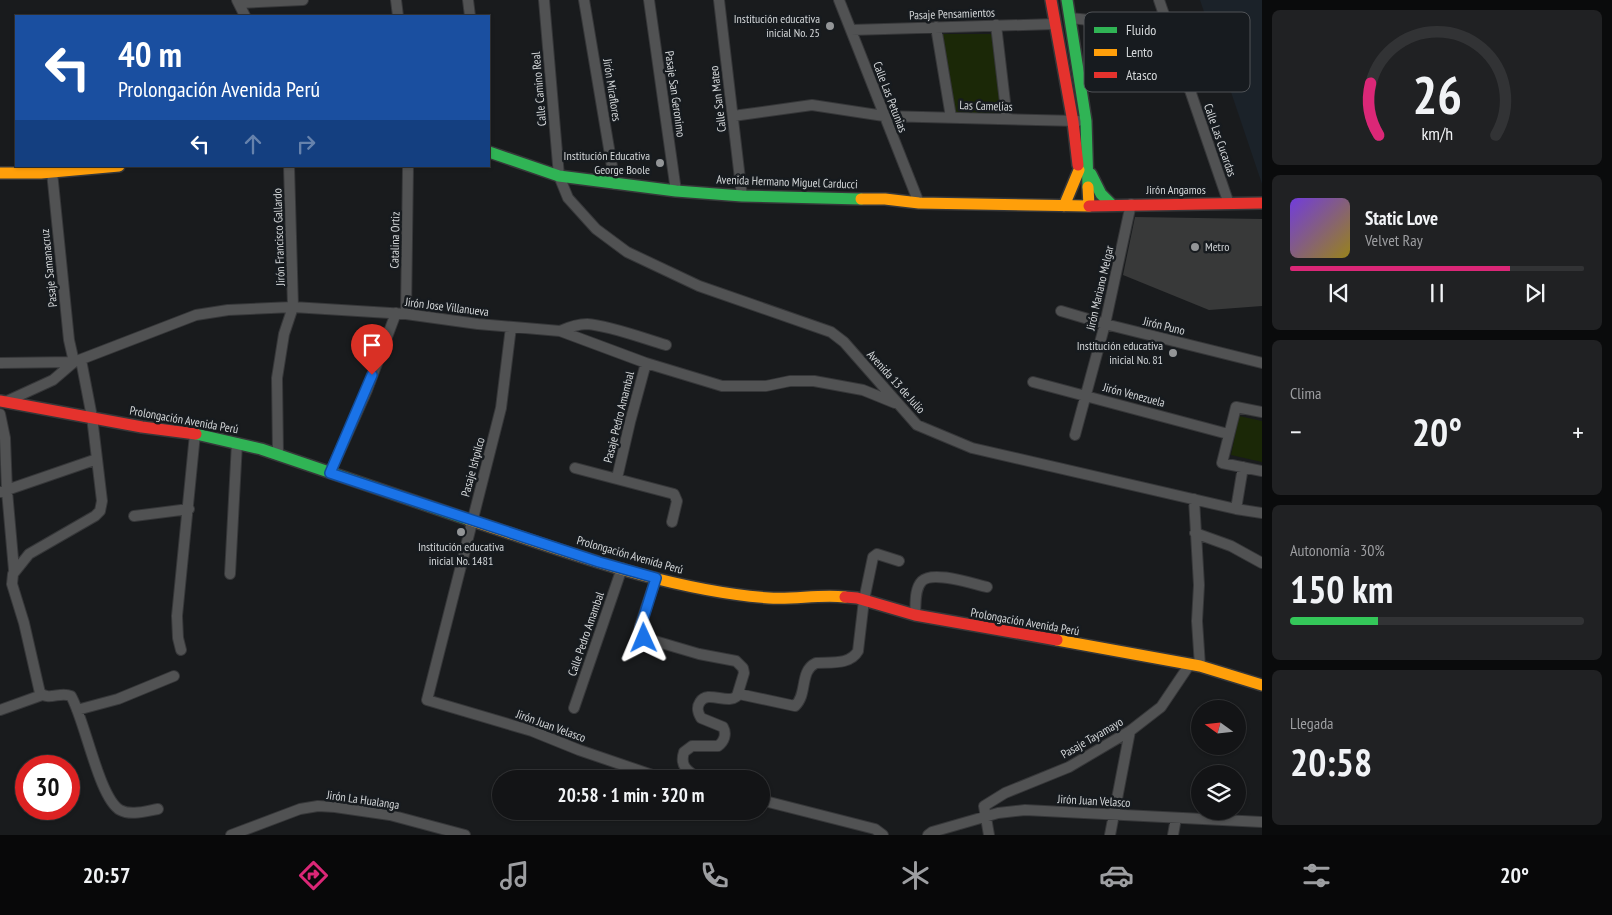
<!DOCTYPE html>
<html lang="es">
<meta charset="utf-8">
<style>
:root{--surface:#131416;--page:#202123;--text:#f1f3f6;--muted:#9d9ea1;--line:#323335;--accent:#db2777}
body{margin:0;font-family:"PT Sans Narrow",sans-serif;background:var(--page);color:var(--text);height:100vh;display:flex;flex-direction:column;font-size:19px;white-space:nowrap}
*{box-sizing:border-box;margin:0}
p{font-size:16px;color:var(--muted)}
.icon{flex:none;width:28px;height:28px;fill:none;stroke:currentColor;stroke-width:2;stroke-linecap:round;stroke-linejoin:round}
.map{position:relative;flex:1;overflow:hidden}
.sheet{display:flex;flex-direction:column;gap:10px;padding:10px;background:#0a0b0c;width:350px}
.sheet>*{flex:none}
.banner{position:absolute;left:15px;top:15px;width:475px;height:152px;border-radius:0px;box-shadow:0 1px 4px #0004,0 0 0 1px var(--line);background:#1a4fa0;color:#fff;overflow:hidden}
.needle{width:32px;rotate:285deg}
.buttons{position:absolute;left:1191px;top:700px;display:grid;gap:10px}
.buttons a{display:grid;place-items:center;width:55px;height:55px;border-radius:50%;background:var(--surface);box-shadow:0 1px 4px #0004,0 0 0 1px var(--line);font-size:25px}
.speed{position:absolute;left:15px;top:755px;display:flex;gap:10px;font-size:25px;font-weight:700;text-align:center}
.speed>*{display:grid;place-content:center;width:65px;height:65px;border-radius:50%;background:var(--surface);box-shadow:0 1px 4px #0004,0 0 0 1px var(--line);line-height:1}
.speed .limit{border:8px solid #d22;background:#fff;color:#111}
.pin{position:absolute;display:grid;place-items:center;width:42px;height:42px;color:#fff;margin:-51px -21px;border-radius:50% 50% 50% 0;rotate:-45deg;box-shadow:0 0 5px #0007}
.pin .icon{rotate:45deg}
.me{position:absolute;width:55px;margin:-28px;rotate:359deg;stroke-linejoin:round;filter:drop-shadow(0 0 4px #0008)}
.turn{display:flex;align-items:center;gap:18px;height:105px;padding:0 20px;font-size:22px}
.turn .icon{width:65px;height:65px;stroke-width:2.5}
.turn b{display:block;font-size:35px;line-height:42px}
.lanes{display:flex;align-items:center;height:48px;padding:0 20px;background:#0003;justify-content:center;gap:25px;direction:ltr}
.lanes .off{opacity:.35}
.big{font-size:38px;font-weight:700;line-height:1.1}
.sheet .card{flex:1;display:flex;flex-direction:column;justify-content:center;gap:8px;min-width:0;padding:0 18px;border-radius:8px;background:var(--page)}
.sheet .dial{align-items:center;gap:0}
.dial svg{height:130px;overflow:visible;fill:none;stroke:var(--line);stroke-width:7;stroke-linecap:round;text-anchor:middle}
.dial text{fill:var(--text);stroke:none}
.song{display:flex;align-items:center;gap:15px}
.cover{width:60px;height:60px;border-radius:8px;background:linear-gradient(135deg,hsl(260 70% 55%),hsl(50 70% 35%))}
.played{height:5px;border-radius:2px;background:linear-gradient(90deg,var(--accent) 75%,var(--line) 75%)}
.keys{display:flex;justify-content:space-around;direction:ltr}
.heat{display:flex;justify-content:space-between;align-items:center;font-size:28px;direction:ltr}
.charge{height:8px;border-radius:4px;background:linear-gradient(90deg,#34c759 30%,var(--line) 0)}
.trip{position:absolute;left:492px;top:770px;width:278px;height:50px;border-radius:25px;background:var(--surface);box-shadow:0 1px 4px #0004,0 0 0 1px var(--line);font-weight:700;line-height:50px;text-align:center}
.menu{display:flex;height:80px;justify-content:space-around;align-items:center;background:#080809;color:var(--muted)}
.menu .icon{width:35px;height:35px}
.menu .active{color:var(--accent)}
.menu b{font-size:22px;color:var(--text)}
main{display:flex;flex:1;min-height:0}
.map>svg:first-child{display:block}
.built{fill:#1b2229}
.green{fill:#1b2807}
.building{fill:#383939}
.lines{fill:none;stroke-linecap:round;stroke-linejoin:round}
.street-casing{stroke:#363739;stroke-width:12}
.fast-casing{stroke:#363739;stroke-width:14}
.slow-casing{stroke:#363739;stroke-width:14}
.jam-casing{stroke:#363739;stroke-width:14}
.street{stroke:#515253;stroke-width:10}
.fast{stroke:#30b455;stroke-width:11}
.slow{stroke:#ff9f0a;stroke-width:11}
.jam{stroke:#e5322d;stroke-width:11}
.route-casing{stroke:#114b97;stroke-width:12}
.route{stroke:#1a73e8;stroke-width:9}
.poi-dot{fill:#939597;stroke:#171b1f;stroke-width:2}
.labels{text-anchor:middle;stroke-width:5;stroke-linejoin:round;paint-order:stroke}
.street-label{font-size:12px;fill:#d4d7d9;stroke:#171b1f}
.poi-label{font-size:12px;fill:#d4d7d9;stroke:#171b1f;text-anchor:end}
.key{fill:#171b1f;stroke:#505357;stroke-width:1}
.key-label{font-size:14px;fill:#d4d7d9}
</style>
<main>
<div class="map">
<svg width="1262" height="835" viewBox="0 0 1262 835">
<rect width="100%" height="100%" fill="#191b1d"/>
<path class="built" d="M1200,0h62v184z"/>
<path class="green" d="M939,34h55l10,83 -52,-2z
M1239,416l23,5v41l-31,-7z"/>
<path class="building" d="M1135,217l127,2v87l-53,4 -86,-35z"/>
<g class="lines">
<defs>
<path id="street" d="M237,0l8,16
M396,0l2,16
M468,0l2,16
M544,0l15,176 9,22 28,31 31,23 72,34 132,46 13,10 73,83 55,23 264,61 26,4
M584,0l31,184
M649,0l27,191
M719,0l23,196
M839,0l80,203
M1159,0l70,204
M239,3l64,-3
M1070,18l98,10
M996,25l11,94
M936,27l15,90
M851,30l204,-6
M733,116l79,-11 72,11 194,5
M52,172l17,168 5,22
M1061,311l44,13 157,39
M406,314l2,-148
M511,327l-10,81 -74,292 105,31 47,19 85,29
M560,331c9,-4 18,-7 27,-7 24,2 55,14 79,21
M81,360l11,57 10,84 -2,10 -5,5 -66,38 -16,20 -1,10 12,39 16,70c10,8 20,-2 31,3 14,24 28,102 49,114 11,6 26,1 38,-1
M0,363l74,-1
M1033,382l195,52
M5,402l48,-22 21,-18 122,-47 32,-5 65,-3 113,7 72,10 82,7 86,32 76,23h44l24,-5h24l49,9 32,13
M1262,412l-26,-5 -14,56 40,8
M0,414l5,24 2,53 7,79
M1075,435l30,-111 26,-120
M278,455l-1,-77 7,-44 9,-27 -4,-141
M575,468l99,26 3,7 -5,21
M330,473l37,-83 29,-77
M617,478l13,-56 16,-59
M1,492l96,-33
M1194,499l5,86 -2,36 3,45
M1236,509l7,-42
M134,516l55,-7
M1195,533l36,13 31,17
M230,574l7,-131
M656,578l-16,48 1,9 7,4 51,15 37,7 7,7 1,5 -7,23c-3,2 -3,3 -7,3 -10,1 -24,-7 -30,3 -4,6 -2,11 1,16l22,9c4,7 1,15 -5,19h-26l-8,6c-5,15 5,20 16,27
M915,615c1,-10 -1,-26 7,-34 11,-11 51,3 65,6
M181,650l-3,-12 -1,-22 18,-182
M739,694l56,12c13,-12 4,-35 21,-43 15,-1 34,2 42,-12l6,-51 9,-43 4,-3 22,7
M574,708l48,-140
M0,710l42,-15
M77,710l41,-11 56,-23
M761,800l114,29 8,6
M231,835l69,-26 18,-3 17,1 55,8 75,20
M928,835l4,-3 66,-19 27,-3 237,12
M989,835l-5,-29 21,-13 64,-26 61,-36 31,-24 29,-43
M1110,835l20,-104
M1173,835l3,-17"/>
<path id="fast" d="M1067,0l19,121 2,66
M489,152l70,24 117,15 66,5 119,3
M1091,174l10,20 10,10
M196,434l65,15 206,70"/>
<path id="slow" d="M0,173h41l78,-7
M861,199h24l34,4 170,3 -1,-19
M1064,206l15,-36
M467,519c98,32 198,71 302,79 25,2 50,-4 76,-1
M1057,640l143,26 62,19"/>
<path id="jam" d="M1051,0l22,122 5,43
M1089,206l173,-3
M0,401l142,26 54,7
M845,597l12,1 58,17 142,25"/>
</defs>
<use href="#street" class="street-casing"/>
<use href="#fast" class="fast-casing"/>
<use href="#slow" class="slow-casing"/>
<use href="#jam" class="jam-casing"/>
<use href="#street" class="street"/>
<use href="#fast" class="fast"/>
<use href="#slow" class="slow"/>
<use href="#jam" class="jam"/>
</g>
<g class="lines">
<defs>
<path id="route" d="M372,375l-42,98 269,89 57,16 -16,51 4,9"/>
</defs>
<use href="#route" class="route-casing"/>
<use href="#route" class="route"/>
</g>
<g class="poi-dot">
<circle cx="830" cy="26" r="5"/>
<circle cx="660" cy="163" r="5"/>
<circle cx="1195" cy="247" r="5"/>
<circle cx="1173" cy="353" r="5"/>
<circle cx="461" cy="532" r="5"/>
</g>
<g class="labels">
<g class="street-label">
<text transform="translate(952 14) rotate(-2)" y="4">Pasaje Pensamientos</text>
<text transform="translate(539 89) rotate(-95)" y="4">Calle Camino Real</text>
<text transform="translate(612 90) rotate(81)" y="4">Jirón Miraflores</text>
<text transform="translate(675 94) rotate(82)" y="4">Pasaje San Geronimo</text>
<text transform="translate(890 97) rotate(69)" y="4">Calle Las Petunias</text>
<text transform="translate(718 99) rotate(-97)" y="4">Calle San Mateo</text>
<text transform="translate(986 106) rotate(2)" y="4">Las Camelias</text>
<text transform="translate(1220 140) rotate(71)" y="4">Calle Las Cucardas</text>
<text transform="translate(787 182) rotate(2)" y="4">Avenida Hermano Miguel Carducci</text>
<text x="1176" y="194">Jirón Angamos</text>
<text transform="translate(279 237) rotate(-92)" y="4">Jirón Francisco Gallardo</text>
<text transform="translate(395 240) rotate(-89)" y="4">Catalina Ortiz</text>
<text transform="translate(49 268) rotate(-96)" y="4">Pasaje Samanacruz</text>
<text transform="translate(1100 288) rotate(-77)" y="4">Jirón Mariano Melgar</text>
<text transform="translate(447 307) rotate(7)" y="4">Jirón Jose Villanueva</text>
<text transform="translate(1164 326) rotate(14)" y="4">Jirón Puno</text>
<text transform="translate(896 382) rotate(48)" y="4">Avenida 13 de Julio</text>
<text transform="translate(1134 395) rotate(15)" y="4">Jirón Venezuela</text>
<text transform="translate(619 417) rotate(-76)" y="4">Pasaje Pedro Amambal</text>
<text transform="translate(184 420) rotate(10)" y="4">Prolongación Avenida Perú</text>
<text transform="translate(473 467) rotate(-75)" y="4">Pasaje Ishpilco</text>
<text transform="translate(630 555) rotate(16)" y="4">Prolongación Avenida Perú</text>
<text transform="translate(1025 622) rotate(10)" y="4">Prolongación Avenida Perú</text>
<text transform="translate(586 634) rotate(-71)" y="4">Calle Pedro Amambal</text>
<text transform="translate(551 726) rotate(20)" y="4">Jirón Juan Velasco</text>
<text transform="translate(1092 738) rotate(-30)" y="4">Pasaje Tayamayo</text>
<text transform="translate(363 800) rotate(8)" y="4">Jirón La Hualanga</text>
<text transform="translate(1094 801) rotate(3)" y="4">Jirón Juan Velasco</text>
</g>
<g class="poi-label">
<text x="820" y="23">Institución educativa<tspan x="820" dy="14">inicial No. 25</tspan></text>
<text x="650" y="160">Institución Educativa<tspan x="650" dy="14">George Boole</tspan></text>
<text x="1205" y="251" text-anchor="start">Metro</text>
<text x="1163" y="350">Institución educativa<tspan x="1163" dy="14">inicial No. 81</tspan></text>
<text x="461" y="551" text-anchor="middle">Institución educativa<tspan x="461" dy="14">inicial No. 1481</tspan></text>
</g>
</g>
<rect x="1084" y="12" width="166" height="80" rx="8" class="key"/>
<rect x="1094" y="27" width="23" height="6" fill="#30b455"/>
<rect x="1094" y="49" width="23" height="7" fill="#ff9f0a"/>
<rect x="1094" y="72" width="23" height="6" fill="#e5322d"/>
<g class="key-label">
<text x="1126" y="35">Fluido</text>
<text x="1126" y="57">Lento</text>
<text x="1126" y="80">Atasco</text>
</g>
</svg>
<div class="buttons">
<a><svg class="needle" viewBox="-14 -14 28 28"><path d="M0-13l5 13h-10z" fill="#e53935"/><path d="M0 13l5-13h-10z" fill="#9d9ea1"/></svg></a>
<a><svg class="icon" aria-label="layers" viewBox="0 0 24 24"><path d="M12 4l9 5-9 5-9-5zM3 14l9 5 9-5"/></svg></a>
</div>
<div class="speed"><div class="limit">30</div></div>
<div class="pin" style="left:372px;top:375px;background:#d93025"><svg class="icon" aria-label="arrive" viewBox="0 0 24 24"><path d="M6 21V4h12l-3 4 3 4H6"/></svg></div>
<svg class="me" style="left:644px;top:638px" viewBox="-20 -20 40 40"><path d="M0-17L14 15 0 8-14 15z" fill="#1a73e8" stroke="#fff" stroke-width="4"/></svg>
<div class="trip">20:58 · 1 min · 320 m</div>
<div class="banner">
<div class="turn"><svg class="icon" aria-label="left" viewBox="0 0 24 24"><path d="M17 20v-9H6M10 6l-5 5 5 5"/></svg><div><b>40 m</b>Prolongación Avenida Perú</div></div>
<div class="lanes"><svg class="icon" aria-label="left" viewBox="0 0 24 24"><path d="M17 20v-9H6M10 6l-5 5 5 5"/></svg><svg class="icon off" aria-label="ahead" viewBox="0 0 24 24"><path d="M12 20V5M6 11l6-6 6 6"/></svg><svg class="icon off" aria-label="right" viewBox="0 0 24 24"><path d="M7 20v-9h11M14 6l5 5-5 5"/></svg></div>
</div>
</div>
<section class="sheet">
<div class="card dial"><svg viewBox="0 0 100 80">
<path d="M14 69A42 42 0 1 1 86 69"/>
<path d="M14 69A42 42 0 0 1 9 37" stroke="#db2777"/>
<text x="50" y="56" font-size="32" font-weight="700">26</text>
<text x="50" y="72" font-size="11">km/h</text>
</svg></div>
<div class="card">
<div class="song"><i class="cover"></i><div><b>Static Love</b><p>Velvet Ray</p></div></div>
<div class="played"></div>
<div class="keys"><svg class="icon" aria-label="previous" viewBox="0 0 24 24"><path d="M18 5L8 12l10 7zM5 5v14"/></svg><svg class="icon" aria-label="pause" viewBox="0 0 24 24"><path d="M8 5v14M16 5v14"/></svg><svg class="icon" aria-label="next" viewBox="0 0 24 24"><path d="M6 5l10 7-10 7zM19 5v14"/></svg></div>
</div>
<div class="card"><p>Clima</p>
<div class="heat"><a>−</a><b class="big">20°</b><a>+</a></div>
</div>
<div class="card"><p>Autonomía · 30%</p><b class="big">150 km</b><div class="charge"></div></div>
<div class="card"><p>Llegada</p><b class="big">20:58</b></div>
</section>
</main>
<nav class="menu">
<b>20:57</b>
<svg class="icon active" aria-label="directions" viewBox="0 0 24 24"><path d="M12 3l9 9-9 9-9-9zM9 14v-3h6M13 9l2 2-2 2"/></svg>
<svg class="icon" aria-label="music" viewBox="0 0 24 24"><path d="M9 18V5l10-2v13"/><circle cx="6" cy="18" r="3"/><circle cx="16" cy="16" r="3"/></svg>
<svg class="icon" aria-label="phone" viewBox="0 0 24 24"><path d="M5 4h4l2 5-3 2q2 4 5 5l2-3 5 2v4C11 20 4 13 5 4z"/></svg>
<svg class="icon" aria-label="climate" viewBox="0 0 24 24"><path d="M12 3v18M4 7l16 10M4 17L20 7"/></svg>
<svg class="icon" aria-label="car" viewBox="0 0 24 24"><path d="M5 17H2v-5l4-1 3-4h7l3 4 3 1v5h-3M9 17h6M6 11h13"/><circle cx="7" cy="17" r="2"/><circle cx="17" cy="17" r="2"/></svg>
<svg class="icon" aria-label="filters" viewBox="0 0 24 24"><path d="M4 7h16M4 17h16"/><circle cx="9" cy="7" r="2"/><circle cx="15" cy="17" r="2"/></svg>
<b>20°</b>
</nav>
